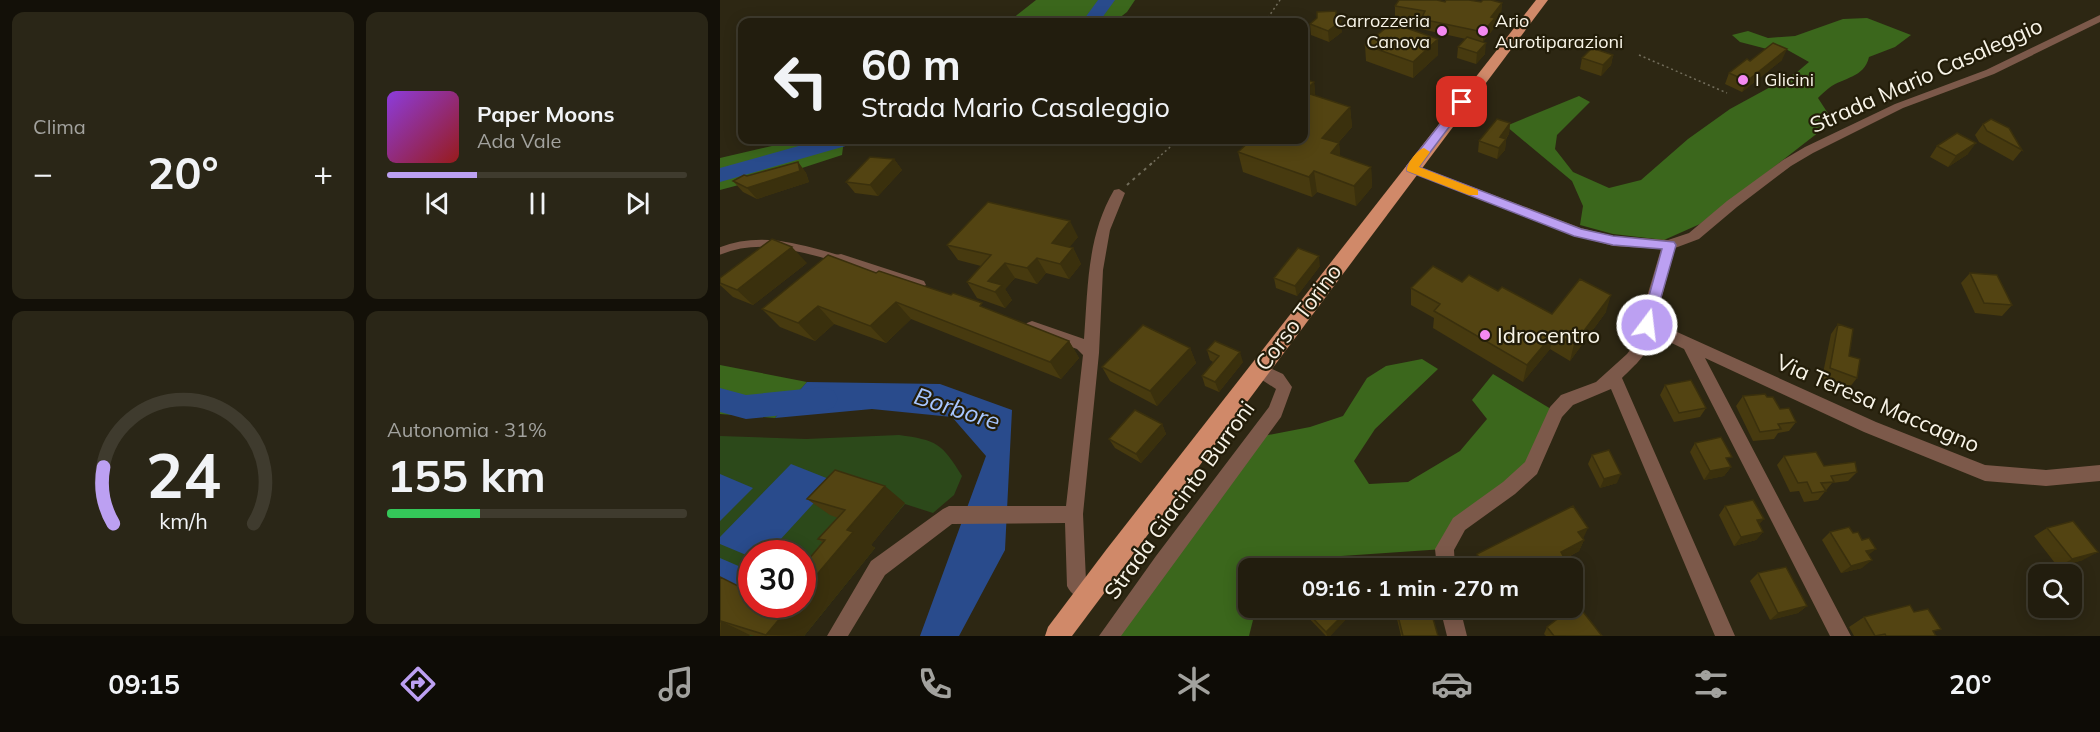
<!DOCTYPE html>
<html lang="it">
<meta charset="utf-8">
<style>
:root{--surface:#221d0e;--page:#2a2617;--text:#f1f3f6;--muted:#a2a29e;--line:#3f3b2e;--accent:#bca0f2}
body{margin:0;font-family:Mulish,sans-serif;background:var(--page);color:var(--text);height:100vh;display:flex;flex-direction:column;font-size:22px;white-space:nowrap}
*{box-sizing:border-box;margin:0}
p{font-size:20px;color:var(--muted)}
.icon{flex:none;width:33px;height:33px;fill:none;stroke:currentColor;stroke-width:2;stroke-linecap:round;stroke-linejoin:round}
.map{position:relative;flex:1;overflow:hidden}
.panel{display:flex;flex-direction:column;gap:12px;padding:12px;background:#131008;width:720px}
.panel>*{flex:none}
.guide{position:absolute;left:18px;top:18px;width:570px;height:126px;border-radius:12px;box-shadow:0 3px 15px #0003,0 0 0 2px var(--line);background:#221d0e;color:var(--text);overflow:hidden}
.controls{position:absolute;left:1308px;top:564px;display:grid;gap:12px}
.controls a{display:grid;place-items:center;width:54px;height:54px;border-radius:12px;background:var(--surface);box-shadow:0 3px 15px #0003,0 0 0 2px var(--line);font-size:30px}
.speed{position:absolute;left:18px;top:540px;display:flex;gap:12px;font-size:30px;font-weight:700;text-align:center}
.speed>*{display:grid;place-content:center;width:78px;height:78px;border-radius:50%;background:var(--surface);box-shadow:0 3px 15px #0003,0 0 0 2px var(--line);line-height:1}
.speed .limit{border:9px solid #d22;background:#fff;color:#111}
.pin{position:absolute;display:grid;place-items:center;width:51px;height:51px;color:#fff;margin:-26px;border-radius:12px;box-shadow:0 3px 9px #0006}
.me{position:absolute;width:66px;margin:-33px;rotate:15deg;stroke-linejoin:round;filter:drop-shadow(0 0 4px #0008)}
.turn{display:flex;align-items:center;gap:21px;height:126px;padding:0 24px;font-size:27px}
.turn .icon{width:78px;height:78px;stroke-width:2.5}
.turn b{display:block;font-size:42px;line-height:51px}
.big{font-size:45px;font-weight:700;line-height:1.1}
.panel .tile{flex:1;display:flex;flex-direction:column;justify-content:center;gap:9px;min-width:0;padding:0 21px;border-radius:12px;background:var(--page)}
.panel .dial{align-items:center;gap:0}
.dial svg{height:156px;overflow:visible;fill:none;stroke:var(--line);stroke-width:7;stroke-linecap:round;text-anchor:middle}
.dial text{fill:var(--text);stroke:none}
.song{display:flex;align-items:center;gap:18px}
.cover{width:72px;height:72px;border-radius:9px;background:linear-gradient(135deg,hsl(270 70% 55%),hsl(0 70% 35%))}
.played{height:6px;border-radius:3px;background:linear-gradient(90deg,var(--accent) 30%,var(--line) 30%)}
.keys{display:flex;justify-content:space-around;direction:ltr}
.heat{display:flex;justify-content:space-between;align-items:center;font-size:33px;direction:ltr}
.charge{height:9px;border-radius:4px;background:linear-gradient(90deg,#34c759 31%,var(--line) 0)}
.panel .tiles{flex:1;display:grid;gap:12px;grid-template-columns:repeat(2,1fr)}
.trip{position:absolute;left:518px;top:558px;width:345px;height:60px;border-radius:12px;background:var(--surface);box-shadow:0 3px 15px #0003,0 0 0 2px var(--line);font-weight:700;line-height:60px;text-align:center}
.tabs{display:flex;height:96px;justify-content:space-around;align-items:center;background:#0e0c06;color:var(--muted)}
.tabs .icon{width:42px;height:42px}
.tabs .active{color:var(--accent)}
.tabs b{font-size:27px;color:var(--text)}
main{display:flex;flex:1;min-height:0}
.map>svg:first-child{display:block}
.green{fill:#2c491a;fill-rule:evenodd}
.forest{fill:#3b671c}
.water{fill:#294b8c}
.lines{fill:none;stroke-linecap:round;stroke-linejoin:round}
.river{fill:#294b8c;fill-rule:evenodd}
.path-far1{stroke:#726d5b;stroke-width:1.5;stroke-dasharray:2 3;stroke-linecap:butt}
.path{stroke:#726d5b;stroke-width:2;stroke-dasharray:3 4.5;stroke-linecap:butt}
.lane{stroke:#7c594a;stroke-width:7}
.street{fill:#7c594a;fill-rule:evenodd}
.primary{fill:#d08969;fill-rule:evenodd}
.wall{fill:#473a0f}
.shaded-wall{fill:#3a300d}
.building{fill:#534412;stroke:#3a300d;stroke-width:1.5}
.route{fill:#bca0f2;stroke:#7a689d;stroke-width:1.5}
.slow{fill:#f59e0b}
.poi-dot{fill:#f489f1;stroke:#231d09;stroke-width:2}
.labels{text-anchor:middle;stroke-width:4.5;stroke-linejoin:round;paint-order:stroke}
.far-poi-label{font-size:18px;fill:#f8f4e8;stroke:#231d09;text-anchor:start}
.street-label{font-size:22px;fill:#f8f4e8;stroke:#231d09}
.poi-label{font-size:22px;fill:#f8f4e8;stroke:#231d09;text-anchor:start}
.water-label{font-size:24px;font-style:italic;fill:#a7c6ff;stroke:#231d09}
</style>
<main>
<section class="panel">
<div class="tiles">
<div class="tile"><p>Clima</p>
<div class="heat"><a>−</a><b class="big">20°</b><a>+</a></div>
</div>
<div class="tile">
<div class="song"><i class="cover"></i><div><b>Paper Moons</b><p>Ada Vale</p></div></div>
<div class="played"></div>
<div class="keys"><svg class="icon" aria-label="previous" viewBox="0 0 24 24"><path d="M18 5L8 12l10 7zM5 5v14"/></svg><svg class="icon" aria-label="pause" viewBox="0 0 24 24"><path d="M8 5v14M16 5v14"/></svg><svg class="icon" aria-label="next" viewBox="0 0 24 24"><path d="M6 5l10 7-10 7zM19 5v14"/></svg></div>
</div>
<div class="tile dial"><svg viewBox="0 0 100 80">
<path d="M14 69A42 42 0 1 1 86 69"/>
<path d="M14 69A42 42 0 0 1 9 40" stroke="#bca0f2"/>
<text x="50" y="56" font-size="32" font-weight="700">24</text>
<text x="50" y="72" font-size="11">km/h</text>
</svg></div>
<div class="tile"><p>Autonomia · 31%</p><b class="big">155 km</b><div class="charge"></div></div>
</div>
</section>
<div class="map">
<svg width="1380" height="636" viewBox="0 0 1380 636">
<rect width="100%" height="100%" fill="#2d2713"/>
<path class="green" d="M179,435c37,5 43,8 63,41l-8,19 -21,18 -28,-9 -35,41 5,3 -71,88h-84v-200l86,3zM32,554h50v50h-50z"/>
<path class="forest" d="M316,0h99l-8,12 -13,10h-106z
M1147,18l44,17 -16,12 -26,10c-5,21 -25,20 -40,31 -4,3 -8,7 -11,10l11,17 -1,10 -128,99 -36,16 -51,-6 -33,-9 3,-19 -11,-25 -66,-55 73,-30 11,6 -33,33 -2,14 18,23 36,16 32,-8 47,-41 42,-30 66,-36 13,-11 -25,-14 -17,1 -27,-7 -8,-7 16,-4 20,7 27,-2 48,-17z
M78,140h46l-2,15 -43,14 -79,21v-32z
M702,359l16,10 -63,60 -21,32 15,23 39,-2 52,-31 27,-32 -15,-19 21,-26 63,38 -25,56 -87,81 -117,8 -43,11h-36v40h8l-7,28h-140l149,-199 52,-10 33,-11 24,-38 19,-12z
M0,365l87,17 -32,36 -55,-4z"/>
<path class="water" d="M87,382l133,2 72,26 -7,140 -46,86h-39l66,-180 -34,-39 -80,-8 -97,9z
M71,464l43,17 -66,72 -16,1 -1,3 -31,-13v-7z
M0,474l33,14 -33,33z
M0,558l30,13 -30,33z"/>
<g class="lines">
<path class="river" d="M378,0h17l-16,22h-17z
M100,140h32l-3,5 -129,37v-14z
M104,387l10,4 4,8 -4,8 -10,4 -78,8 -26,-7v-24l26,7z"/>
<path class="path-far1" d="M545,22l15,-22
M919,55l88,38
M430,165l28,-25"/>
<path class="path" d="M407,185l25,-22"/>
<path class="lane" d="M0,251c40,-16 77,-4 117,7"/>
<path class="street" d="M1380,15v7l-106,52 -91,34 -90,45 -22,13 -54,41 -38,32 -24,9 -20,74 221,100 109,43 61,5 54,-5v16l-54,5 -61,-5 -121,-49 -159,-74 146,278h-21l-146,-287 -31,-15c-3,19 -18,31 -31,44l113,258h-20l-104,-247 -38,16 -11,12 -25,57 -22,20 -50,36 -11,20 1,18h-18l-2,-19 18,-31 50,-36 22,-20 25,-55 11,-12 35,-13 31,-28 10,-13 4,-24 20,-68 -48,-3 -40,-11 -166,-64 -2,-3 2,-3h8l166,63 32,8 55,4 21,-7 38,-32 56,-41 22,-13 90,-43 91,-34z
M399,189l6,4 -15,37 -7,40 -4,83 -16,161 3,67 9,4 3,7 -3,7 -7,3c-9,-4 -17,-7 -21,-16l-2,-63 -113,1 -67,51 -37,61h-21l44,-75 72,-52 6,-3h117l17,-151 -6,-6 -50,-18 -3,-4 3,-4 5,-2 52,18c4,-52 3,-103 30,-149z
M121,254l83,27 2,4 -7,5 -83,-27 -2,-4 2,-4z
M539,363l24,11 9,13 -11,30 -160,219h-22l57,-80 113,-149 7,-18 -23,-15 -2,-5 2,-5z
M720,608h20l7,28h-20z"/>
<path class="primary" d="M816,0h12l-476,636h-27l3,-9 58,-77z"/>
</g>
<path class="wall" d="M725,2l57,1 -1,10 -6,8 -1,7 -11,14 2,12 -9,10 -19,-6 1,-11 8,-8 -45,-10v-8l-26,-5v-10z
M617,19l5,13 -13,10 -18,-7 -1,-11z
M718,39v16l-25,23 -47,-17 -1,-16z
M893,55l-2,10 -10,11 -21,-7 2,-11z
M1062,60l-40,32 -17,-8 4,-11 21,-12z
M594,82l1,14 35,11 2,20 -14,16h1l1,13 31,11 1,20 -16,19 -39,-14 -5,5 -69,-25 -5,-20z
M790,123l-1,11 -3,5 -1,11 -8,9 -19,-7 1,-11z
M1263,124l39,26 -9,11 -34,-19 -4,-7z
M1217,146l31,8 -20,13 -18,-10z
M174,159l8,11 -24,26 -23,-3 -9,-11z
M78,162l8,11 3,9 -52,17 -14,-7 -10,-11 14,-5z
M358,237l-9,10 4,1 8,16 -12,15 -23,-6 -9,11 -22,-6 -10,11 7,11 -7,8 -28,-10 -10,-16 14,-16 -23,-6 -11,-15z
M87,263l-54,42 -20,-8 -13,-12v-7z
M600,266l-23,30 -21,-8 -2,-10z
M156,273l110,36 83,32 10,17 -18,21 -150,-60 -25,24 -52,-19 -19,17 -35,-14 -18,-18z
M1250,273l42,32 -10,11 -27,-3 -14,-30z
M742,282l36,9 54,23 54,-2 -36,49 -20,-12 -27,33 -90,-54 1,-10 -23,-13v-17z
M1118,324l19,54 -8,10 -27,-10 9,-44z
M470,348l6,15 -39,43 -47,-25 -8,-14z
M487,350l36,12 -24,30 -14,-6 -3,-10 11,-14 -3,-2z
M945,385l41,23 -6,9 -26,5 -14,-27z
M1023,396l24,1 13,12 16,13 -7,9 -11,2 -4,6 -21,2 -17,-35z
M442,424l4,10 -25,29 -26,-15 -6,-9z
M975,443l33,20 3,4 -7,9 -20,4 -14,-28z
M872,455l25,28 -17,5 -12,-24z
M1064,456l40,10 33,6 -9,9 -16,2 -14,17 -14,2 -5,-11 -9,1 -13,-27z
M87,499l98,4 -34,42 4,3 -71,88h-49l-5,-1 -1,1h-29v-59l32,27h50l21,-61 -5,-4 20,-21 -8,-3z
M1005,506l34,19 4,7 -7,8 -22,6 -15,-31z
M1327,528l36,32 -25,7 -24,-31z
M1110,532l38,23 -6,13 -21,5 -19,-33z
M863,539l1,1 -5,11 -14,8 2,9h-90l-2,-3 2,-11z
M1038,573l49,33 -9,7 -28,7 -20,-39z
M580,608h55v2l-25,26h-4l-25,-26z
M677,612l41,24h-37l-4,-17z
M1194,612l22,24h-82l-5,-9 15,-10z
M827,627l55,9h-56l-2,-2z"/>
<path class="shaded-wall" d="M782,3l-1,10 -6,8 -1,7 -11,14v-10l8,-15z
M616,11l1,13 4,-3 1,11 -13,10 -1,-11 8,-12z
M718,39v16l-25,23v-16z
M766,43l-1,11 -9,10 1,-11z
M1067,49l-5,11 -40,32 5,-11z
M893,55l-2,10 -10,11 2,-11z
M594,82l2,20 -12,-10z
M630,107l2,20 -28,31 -2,-20z
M790,123l-1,11 -10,14 1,-11z
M786,139l-1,11 -8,9 2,-11z
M619,143l2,21 -10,-11z
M1256,143l-8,11 -20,13 8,-11z
M174,159l8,11 -24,26 -8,-11z
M78,162l8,11 3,9 -52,17 -10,-11z
M651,167l1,20 -16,19 -2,-20z
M594,171l3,21 -5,5 -3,-20z
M350,221l8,16 -18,22 -8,-16z
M72,247l15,16 -54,42 -16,-15z
M353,248l8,16 -12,15 -9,-15z
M599,256l1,10 -23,30 -2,-10z
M317,258l9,15 -9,11 -10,-16z
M285,263l10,15 -10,11 7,11 -7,8 -17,-27z
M891,295l-5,17 -36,49 4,-17z
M176,302l15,17 -25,24 -16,-17z
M98,306l16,18 -19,17 -17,-18z
M834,333l-4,16 -27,33 4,-17z
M349,341l10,17 -18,21 -11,-17z
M470,348l6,15 -39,43 -7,-15z
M520,352l3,10 -24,30 -4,-10z
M442,424l4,10 -25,29 -5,-9z
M1011,467l-7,9 -20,4 6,-9z
M901,474l-4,9 -17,5 4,-9z
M165,486l20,17 -34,42 4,3 -71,88 -38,-1 26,-31h10v-12l45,-62z
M1044,519l-7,8v-7z
M868,528l-5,11 -5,-7z
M1043,532l-7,8 -22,6 7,-9z
M864,540l-5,11 -23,12 5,-11z
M1156,549l-10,8v-6z
M1378,552l-15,8 -25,7 14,-8z
M1152,560l-10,8 -21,5 10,-7z
M1087,606l-9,7 -28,7 8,-7z
M630,608h5v2l-25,26h-3l-1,-4z
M1,621l29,14 -1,1h-29z"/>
<path class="building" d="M679,0h38l8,2 1,-2h23l12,2 2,-2h8l11,3 -11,14 4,1 -12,14 -62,-13 4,-8 -30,-5z
M616,11v8l5,2 -13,10 -18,-7 7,-6v-6z
M672,23l46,16 -25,23 -48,-17z
M747,37l19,6 -9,10 -19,-6z
M1053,43l14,6 -40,32 -18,-8 18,-14 3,2z
M872,48l21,7 -10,10 -21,-7z
M584,79l10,3 -10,10z
M584,92l46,15 -28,31 17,5 -8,10 40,14 -17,19 -40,-15 -5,6 -71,-25 13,-12h53z
M777,119l13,4 -10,14 6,2 -7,9 -20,-7z
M1271,119l18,9 13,22 -35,-19 -4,-7z
M1237,133l19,10 -20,13 -19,-10z
M150,157l24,2 -24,26 -24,-3z
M78,162l2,9 -53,17 -14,-7 11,-6 3,1z
M268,202l82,19 -18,22 21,5 -13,16 -23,-6 -10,10 -22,-5 -17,18 14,4 -7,7 -28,-10 24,-27 -44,-10z
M52,239l20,8 -55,43 -17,-7v-5z
M578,248l21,8 -24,30 -21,-8z
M108,255l48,18 3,-2 72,24 2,-2 29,10 -2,3 89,35 -19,21 -154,-60 -26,24 -52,-20 -20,17 -36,-14z
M713,266l29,16 7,-7 29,16 4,-4 50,27 28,-35 31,16 -37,49 -20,-11 -27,32 -93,-54 6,-7 -29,-16z
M1250,273l27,2 15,30 -28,-2z
M1118,324l15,5 -4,27 11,3 -3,19 -27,-10z
M423,325l47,23 -40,43 -48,-24z
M495,341l25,11 -25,30 -13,-6 17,-20 -12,-6z
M971,380l15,28 -27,5 -14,-28z
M1045,394l2,3h6l7,12 9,-1 7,14 -18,2 3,5 -21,3 -17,-36z
M415,410l27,14 -26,30 -27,-15z
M1001,437l11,20 -6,1 5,9 -21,4 -15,-28z
M889,450l12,24 -17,5 -12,-24z
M1096,452l8,14 31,-4 2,10 -26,4 3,6 -13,1 5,8 -14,2 -5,-11 -9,1 -14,-27z
M115,470l50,16 -38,44 6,2 -51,60v-25l23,-27 -7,-1 27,-29 -38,-11z
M1033,500l11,19 -7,1 6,12 -22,5 -16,-31z
M853,506l15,22 -10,4 6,8 -23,12 7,13 -7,3h-76l-8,-14z
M1353,521l25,31 -26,7 -25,-31z
M1129,527l4,6 5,-1 4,8 7,-2 7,11 -10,2 6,9 -21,6 -21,-34z
M1066,567l21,39 -29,7 -20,-40z
M0,577l32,16v11h40l-26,31 -45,-14 -1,1z
M857,604l25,32h-48l-7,-9z
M1190,605l4,7 14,-3 13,20 -8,2 3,5h-50l-1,-2 -10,2 -11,-19z
M583,608h47l-24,24z
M695,608h15l8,28h-35l-6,-24z"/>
<path class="route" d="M742,99l6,3 -49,65 162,62 32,7 61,6 2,3 -24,84 -5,2 -6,-6 21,-76 -49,-4 -39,-9 -167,-65v-5l52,-66z"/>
<path class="slow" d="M704,148l6,4 -11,15 59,23v5h-9l-62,-24c-1,-7 10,-21 17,-23z"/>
<g class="poi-dot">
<circle cx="722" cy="31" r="6"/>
<circle cx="763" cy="31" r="6"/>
<circle cx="1023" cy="80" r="6"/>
<circle cx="765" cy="335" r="6"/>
</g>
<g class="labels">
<g class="far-poi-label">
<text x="710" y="27" text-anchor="end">Carrozzeria<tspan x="710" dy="21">Canova</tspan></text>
<text x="775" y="27">Ario<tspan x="775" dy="21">Aurotiparazioni</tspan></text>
<text x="1035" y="86">I Glicini</text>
</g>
<g class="street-label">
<text transform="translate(1206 75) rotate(-24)" y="8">Strada Mario Casaleggio</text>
<text transform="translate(578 317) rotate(-53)" y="8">Corso Torino</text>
<text transform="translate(1158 403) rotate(23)" y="8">Via Teresa Maccagno</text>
<text transform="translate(459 500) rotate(-54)" y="8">Strada Giacinto Burroni</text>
</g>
<g class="poi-label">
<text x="777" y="343">Idrocentro</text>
</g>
<g class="water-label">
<text transform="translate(237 409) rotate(18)" y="8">Borbore</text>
</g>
</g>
</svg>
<div class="controls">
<a><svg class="icon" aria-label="search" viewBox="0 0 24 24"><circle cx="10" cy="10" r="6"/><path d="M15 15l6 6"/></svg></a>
</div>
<div class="speed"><div class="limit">30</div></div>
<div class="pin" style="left:742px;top:102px;background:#d93025"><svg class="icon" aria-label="arrive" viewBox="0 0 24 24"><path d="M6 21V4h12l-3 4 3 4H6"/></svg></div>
<svg class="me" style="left:927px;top:325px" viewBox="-20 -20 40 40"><circle r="17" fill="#bca0f2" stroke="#fff" stroke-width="3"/><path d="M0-11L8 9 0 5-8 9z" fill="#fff"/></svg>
<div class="trip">09:16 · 1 min · 270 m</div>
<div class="guide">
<div class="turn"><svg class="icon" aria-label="left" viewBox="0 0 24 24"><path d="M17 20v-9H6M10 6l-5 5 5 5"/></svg><div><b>60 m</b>Strada Mario Casaleggio</div></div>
</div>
</div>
</main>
<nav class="tabs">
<b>09:15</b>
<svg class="icon active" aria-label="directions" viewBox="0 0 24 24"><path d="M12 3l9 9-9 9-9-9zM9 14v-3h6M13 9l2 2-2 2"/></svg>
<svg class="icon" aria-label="music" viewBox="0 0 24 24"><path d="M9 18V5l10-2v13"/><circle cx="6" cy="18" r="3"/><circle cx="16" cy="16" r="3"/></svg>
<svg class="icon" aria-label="phone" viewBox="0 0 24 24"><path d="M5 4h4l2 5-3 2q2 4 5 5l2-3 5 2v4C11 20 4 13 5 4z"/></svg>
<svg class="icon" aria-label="climate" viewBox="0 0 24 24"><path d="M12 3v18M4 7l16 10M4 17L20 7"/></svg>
<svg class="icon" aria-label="car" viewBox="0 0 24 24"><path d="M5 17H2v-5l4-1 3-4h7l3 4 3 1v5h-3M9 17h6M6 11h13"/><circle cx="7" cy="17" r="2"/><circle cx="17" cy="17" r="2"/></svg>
<svg class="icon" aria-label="filters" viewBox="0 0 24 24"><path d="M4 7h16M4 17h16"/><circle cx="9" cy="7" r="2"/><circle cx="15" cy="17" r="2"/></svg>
<b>20°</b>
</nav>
